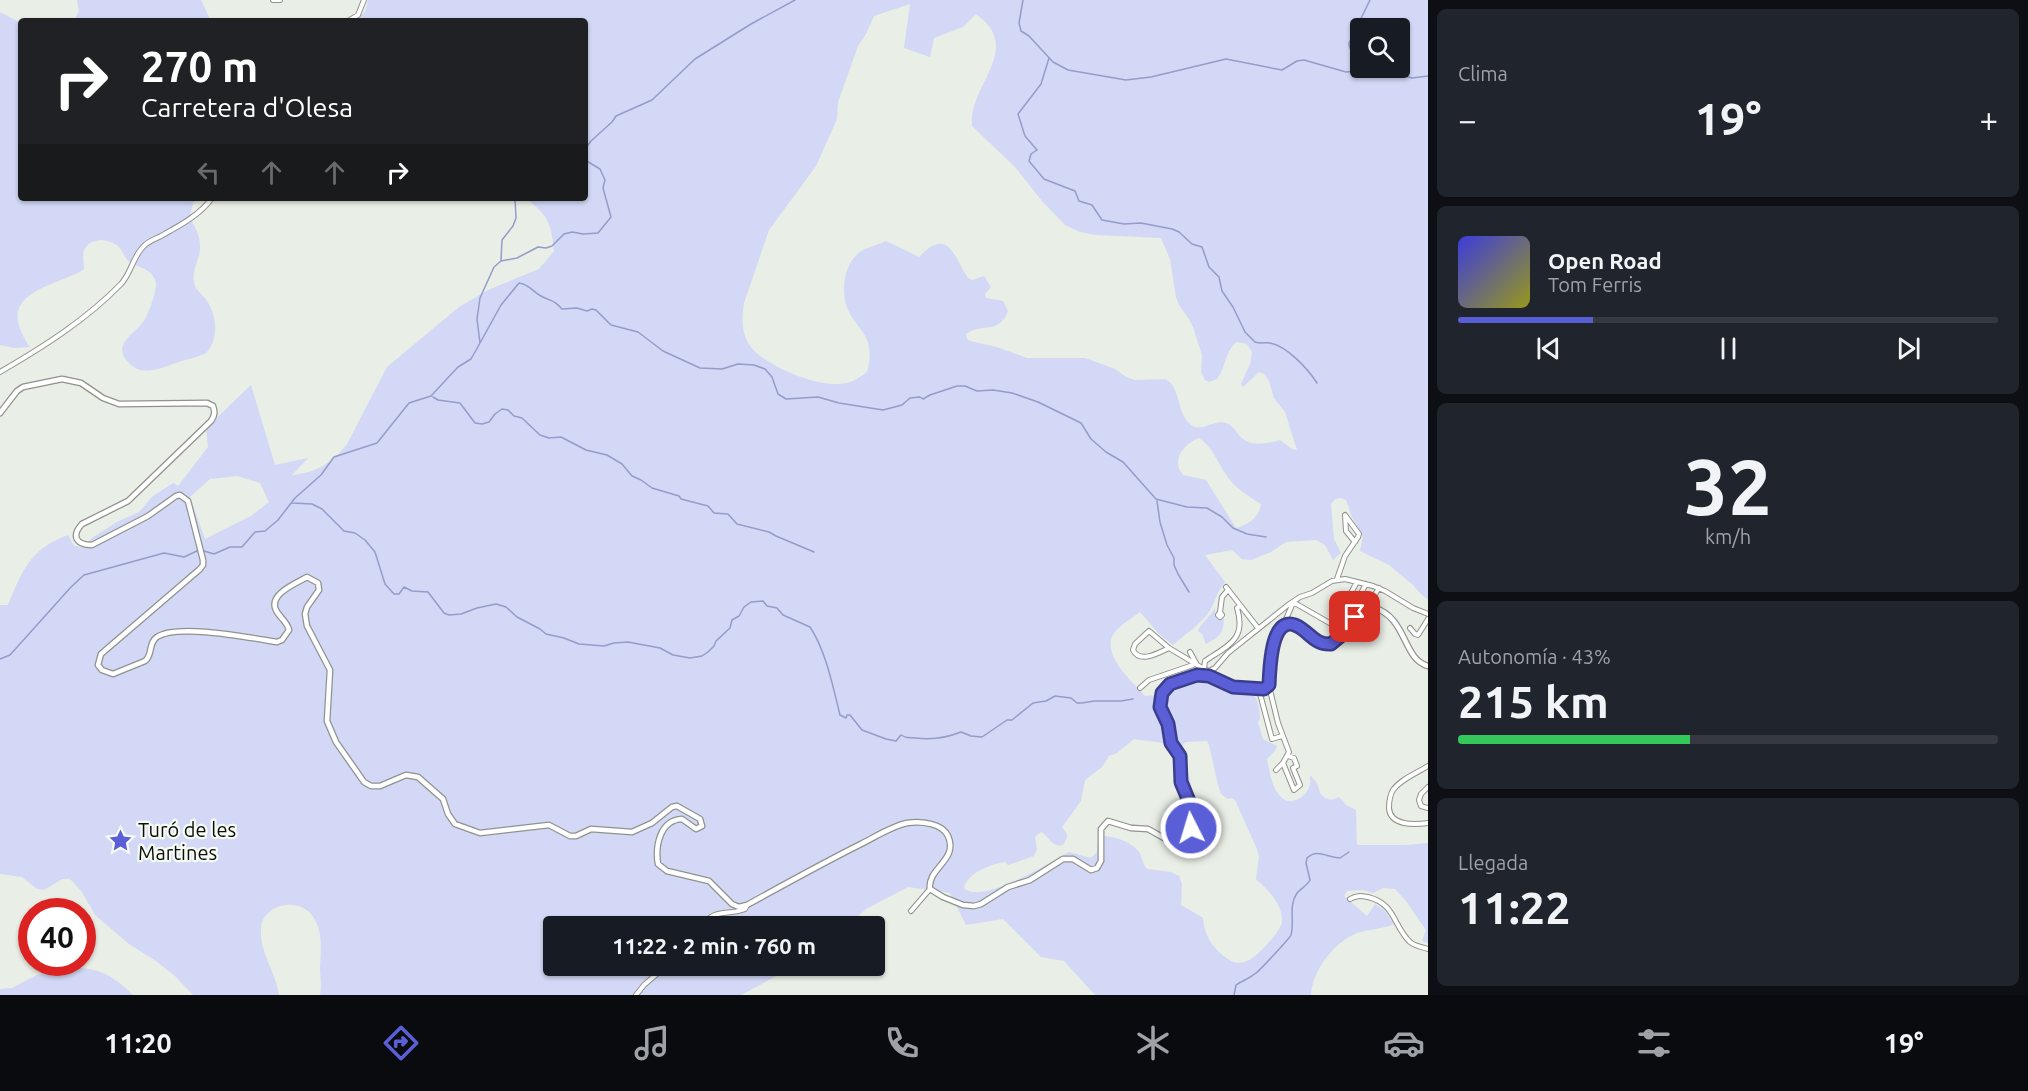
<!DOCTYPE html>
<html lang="es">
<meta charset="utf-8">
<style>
:root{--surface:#171b24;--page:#20242c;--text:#f1f3f6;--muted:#9ea1a6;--line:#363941;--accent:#5b5fd7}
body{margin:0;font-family:Ubuntu,sans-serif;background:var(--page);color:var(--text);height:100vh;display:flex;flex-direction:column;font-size:22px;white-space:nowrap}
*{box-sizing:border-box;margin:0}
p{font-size:20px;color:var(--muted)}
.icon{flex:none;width:33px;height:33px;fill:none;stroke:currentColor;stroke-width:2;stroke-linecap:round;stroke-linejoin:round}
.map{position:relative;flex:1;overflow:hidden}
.side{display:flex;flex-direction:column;gap:9px;padding:9px;background:#0d0f14;width:600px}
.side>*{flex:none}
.hud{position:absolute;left:18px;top:18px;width:570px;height:183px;border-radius:6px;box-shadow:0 2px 4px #0004;background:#202124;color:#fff;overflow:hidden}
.fabs{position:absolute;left:1350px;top:18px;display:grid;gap:12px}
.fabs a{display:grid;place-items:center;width:60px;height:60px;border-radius:6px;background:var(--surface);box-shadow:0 2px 4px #0004;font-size:30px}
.speed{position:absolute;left:18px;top:898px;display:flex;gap:12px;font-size:30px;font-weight:700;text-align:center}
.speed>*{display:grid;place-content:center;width:78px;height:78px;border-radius:50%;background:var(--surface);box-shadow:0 2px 4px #0004;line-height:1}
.speed .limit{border:9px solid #d22;background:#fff;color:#111}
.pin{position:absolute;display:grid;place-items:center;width:51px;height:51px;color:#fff;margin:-26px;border-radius:12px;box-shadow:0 3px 9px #0006}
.me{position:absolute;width:66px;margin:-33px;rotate:355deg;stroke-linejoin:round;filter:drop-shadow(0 0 4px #0008)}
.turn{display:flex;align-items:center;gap:21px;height:126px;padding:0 24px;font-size:27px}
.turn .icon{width:78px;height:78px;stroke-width:2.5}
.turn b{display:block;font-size:42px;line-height:51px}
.lanes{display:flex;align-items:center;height:57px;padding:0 24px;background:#0003;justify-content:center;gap:30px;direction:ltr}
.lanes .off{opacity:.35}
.big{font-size:45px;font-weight:600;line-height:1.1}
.side .tile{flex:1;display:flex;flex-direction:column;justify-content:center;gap:9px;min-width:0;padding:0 21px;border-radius:9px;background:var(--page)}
.side .dial{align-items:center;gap:0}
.dial b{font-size:78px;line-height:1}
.song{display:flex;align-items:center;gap:18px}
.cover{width:72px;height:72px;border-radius:9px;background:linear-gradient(135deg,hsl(240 70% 55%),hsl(60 70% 35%))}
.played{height:6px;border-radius:3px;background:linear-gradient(90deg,var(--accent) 25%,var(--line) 25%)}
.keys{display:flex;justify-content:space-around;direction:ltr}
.heat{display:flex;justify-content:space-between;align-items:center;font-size:33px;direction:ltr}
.charge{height:9px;border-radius:4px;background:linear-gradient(90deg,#34c759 43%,var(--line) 0)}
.trip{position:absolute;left:543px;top:916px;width:342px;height:60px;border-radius:6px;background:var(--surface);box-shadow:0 2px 4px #0004;font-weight:600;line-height:60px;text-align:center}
.tab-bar{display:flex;height:96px;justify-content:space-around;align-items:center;background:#090b0e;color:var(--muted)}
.tab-bar .icon{width:42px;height:42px}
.tab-bar .selected{color:var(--accent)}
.tab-bar b{font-size:27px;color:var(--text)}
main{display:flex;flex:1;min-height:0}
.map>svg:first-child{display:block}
.green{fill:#d2d8f5;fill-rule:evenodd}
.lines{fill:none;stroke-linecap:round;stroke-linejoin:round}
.stream{stroke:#949cca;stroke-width:1.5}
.minor-casing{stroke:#8f938c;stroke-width:6}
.tertiary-casing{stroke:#8f938c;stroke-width:7}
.minor{stroke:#fff;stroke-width:4}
.tertiary{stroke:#fff;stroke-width:4.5}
.route-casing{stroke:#3b3e8c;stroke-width:15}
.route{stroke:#5b5fd7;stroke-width:10}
.labels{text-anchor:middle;stroke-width:4.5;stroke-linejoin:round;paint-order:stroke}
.poi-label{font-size:20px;fill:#0c0e0b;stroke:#f6fbf3;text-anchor:start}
</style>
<main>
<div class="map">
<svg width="1428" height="995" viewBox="0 0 1428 995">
<rect width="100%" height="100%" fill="#e9eee6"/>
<path class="green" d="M77,0h124l10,21h-137l5,-10z
M368,0h1060v600l-8,-7 -7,-8 -24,-20 -29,-14 3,-15 -11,-19 -6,-17 -5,-2 -6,1 -4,5 3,35 7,14 -8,7 -8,-15 -9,-5 -30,2 -15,10 -20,8 -9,-1 -10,-9 -27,5 20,27c-8,9 -10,21 -16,30 -9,13 -25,23 -36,33l-13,-10 -20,-23c-8,6 -20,13 -26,21 -14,22 19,49 31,63l11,-1 42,-17h6l27,12 21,4 4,4 3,9 1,11 -2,5 5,16 14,7 -2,5 -8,8c3,12 4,28 13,37 10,12 27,1 30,-11 1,-3 0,-7 0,-10l7,8 3,10 5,5 6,2 8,-3 7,8 10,5 1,35h49l22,-2v100l-6,-2 4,-11 -20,-29 -11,-12 -12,-1 -10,5 -10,-3 -16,1 -3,5 23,20 8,-12 9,6 10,14c-11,5 -25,5 -37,9 -23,9 -45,38 -46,62h-216l-31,-34 -23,-4 -38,-38 -37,6 -16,-32 -42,-6 -42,22 -20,18h-292v39h241l-54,29h-421c2,-10 0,-18 0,-28 1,-17 3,-34 -6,-49 -13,-22 -51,-15 -53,10 -2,24 15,44 18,67h-86l-18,-19 -19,-15 -27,-17 -34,-29 -13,-23 -12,-13h-8l-18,11 -7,-1 -15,-12 -22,-3v-269h8c14,-34 22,-56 60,-70l6,11 9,1 9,-9 25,-16 22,-10 14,-16 20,-13 5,3 30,-39 -2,-19 45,-43 24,80 33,-7 -16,17c24,-2 40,-12 55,-31l40,-77 72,-60 29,-17 51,-21 15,-18c-3,-29 -6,-36 -29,-53h60v-177h-231l11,-9zM910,4l-6,44 26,9 4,-19 29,-11 13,-13c49,35 -8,71 -4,112l43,41 27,34 23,24 15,7 16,3 65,3 9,21 6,38 3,8 10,14 4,8 9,28 -1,17 4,8 4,2 8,-3c9,-11 8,-29 20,-37l10,2 5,8 -2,12 -9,20 2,3 16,-15 5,2 5,7 5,17 11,14 12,38 -5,-1 -12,-9c-10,3 -27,7 -37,-1 -7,-5 -8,-13 -17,-16 -13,-4 -25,11 -36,1 -14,-12 -8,-34 -24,-45l-31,1 -9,-3 -11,-8 -30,-11h-58l-30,-11 -27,-6 -3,-2 -1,-5c17,-12 33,1 42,-23l-5,-10 -17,-3 -1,-4 6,-7 -7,-11 -12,4 -4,-2c-14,-20 -19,-53 -49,-21l-33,-16c-8,4 -19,6 -26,11 -17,12 -20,43 -11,60 5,10 14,18 18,28 4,10 3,22 0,32 -9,7 -17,12 -29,12 -24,2 -78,-20 -90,-41 -7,-13 -6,-26 -4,-40l25,-73 47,-64 21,-47 1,-17 20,-56 8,-12 8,-18zM1360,28h40v40h-40zM1199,438c13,8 18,23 26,35 8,14 23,23 36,31 -2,14 -13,21 -25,24l-30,-48 -23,-5c-13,-15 1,-31 16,-37zM238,476l22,7 9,19 -18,14 -46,23 -15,-42 20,-18zM1134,739c5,1 25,3 28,4 16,8 10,26 14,39 2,7 7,14 10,22 3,10 -2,27 14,23 -3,-28 -14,-54 -17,-82l2,-3 22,-1 2,4 9,40 3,9 7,5 4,-1 3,2 22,49 2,8 -3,22c12,11 27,25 26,43 -1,9 -24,34 -33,38 -5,3 -12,4 -18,1 -16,-10 -27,-24 -28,-43l-22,-13 1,-21 -3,-8 -8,-4 -24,-3c-5,-5 -4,-11 -8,-17 -7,-10 -23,-15 -35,-16l-6,6 -1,10 -6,6 -22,-6c-18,10 -89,54 -105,36 3,-15 27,-24 41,-26l3,3 26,-9 3,-7 -2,-12 6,-5c8,4 11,16 22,13l4,-7v-4l-5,-7 19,-26 4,-21 17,-13 7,-11 8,-3z
M0,12l21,11v175h175c-14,26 4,25 4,48 1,11 -9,25 -6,36 1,8 9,13 13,19 10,15 12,39 -1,52 -7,4 -14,5 -21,7 -17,4 -40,20 -56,3 -18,-19 5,-28 14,-41 5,-6 14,-32 13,-39 -2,-12 -14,-15 -23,-19 -8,-3 -9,-12 -14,-17 -8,-8 -26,-10 -33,0 -5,5 -2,15 -2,22 -21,15 -76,20 -65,57 3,8 6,15 11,21l-16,1 -14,-3z
M1215,607v8l9,3c-1,17 -4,18 -18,26l-4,-10 -4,-3c4,-10 13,-14 17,-24z
M73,968c26,-1 42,9 60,27h-133v-6l12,-1 25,-13z"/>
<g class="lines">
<path class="stream" d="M1023,0l-4,23 2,8 8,5 24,26 15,8 58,10 25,-3 75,-18 56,11 15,-9 7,-1 42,12 34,-3 32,9 16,-2
M1049,58l-8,26 -23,30 7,22 12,14 -6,4 -2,7 15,18 31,12 4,10 13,4 10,15 22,4 17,-1 31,6 7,3 13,12 10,3 7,20 10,10 3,14 11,16 12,25 10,10c6,2 9,0 15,1 17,3 38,26 47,40
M1361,71c-3,-12 -12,-19 -12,-28l21,-43
M585,149l6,-8 21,-19 4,-6 36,-16 43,-41 56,-35 44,-24
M501,261l1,-21 11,-14 3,-8 -1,-20
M480,343l21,-38 18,-22c10,1 14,9 22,13 11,6 12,3 21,13l15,-1 10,3 5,-2 4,1 15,15 27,7 25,19 37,17 22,1 16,-5 16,1 11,4 7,8 6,17 8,5 32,-2 21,6 44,7 19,-5 8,-7 10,-1 3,2 7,-4 27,-9h8l12,5 16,-1 19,3 26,9 43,21 10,16 15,13 17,10 33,37 31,8 20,1 15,9 11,11 14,6 19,3
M433,397l5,3 22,3 15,20 7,1 7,-2 6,-8 7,-5 6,1 6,6 8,2 18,17 9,3 12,-1 25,13 21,5 15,9 10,12 9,4 11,8 27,8 2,3 27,7 6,7 14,1 9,10 32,8 7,4 38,16
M1157,501l3,21 7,23 7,13v7l4,9 11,18
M292,503l20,1 10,5 22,22 11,2 10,7 10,12 10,32 9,10h5l5,-7 8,4 16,1 16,21 5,2 12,-1 16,-6 19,-4 10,3 11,10 23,12 6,5 18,4 15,6 25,2 10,-3 14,-1 32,6 13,7 17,3 12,-2 6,-4 6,-6 2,-5 14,-13 2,-8 7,-4 5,-9 7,-5 12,-1 4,5 10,2 6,7 27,12c16,24 23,60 30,88l6,3 1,-3h3l12,15 24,9 10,2 5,-6c6,4 8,2 15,3 16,2 30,0 45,-6l10,4 11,1 25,-17h5l21,-17 13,-2 9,-5 16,2 6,5h5l12,-2h27l12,-2
M204,551l10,3 16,-7h12l13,-15 10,-1 13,-11 17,-22 26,-23 13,-18 43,-14 32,-40 22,-7 27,-29 13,-8 9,-16 -3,-24 3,-21 14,-31 7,-6 16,-3 21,-11 8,1 6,-2 12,-12 8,-2 11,2 15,-1 13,-16 -8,-29 2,-8 -5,-11 -15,-9
M0,659l10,-4 61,-68 13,-12 80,-22 20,4 15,-7
M1234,995l2,-10c6,-4 14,-7 20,-12 4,-3 34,-35 35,-38 4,-15 -3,-29 6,-42 4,-5 10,-7 13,-13l-4,-17 1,-5c11,-10 20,0 33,0l9,-6"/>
<defs>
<path id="minor" d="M273,0h7
M348,21l10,-6 6,-15
M0,372c43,-25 86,-52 121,-88 11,-12 12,-29 24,-39 4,-4 10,-6 16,-9 18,-10 39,-21 51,-38
M1337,579l8,-23 13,-19 1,-3 -14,-19 1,16 9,11
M1226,587l32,41
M1293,602l40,23 24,-43
M1367,607l12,-19
M1220,612l-2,3 2,2 2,-2 -2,-3 2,-15 6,-7
M1282,628l11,-25
M1410,628l5,6 3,1 10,-16
M1336,639l30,-55
M1169,648c-11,5 -29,16 -36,2l2,-6 14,-13 20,17 35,21 7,8
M1190,652l7,13
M1204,669l5,2 6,-3 13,-15 60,-48 12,-8 12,-4 20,-12 13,-2 28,7 12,5 28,17 15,6
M1204,669l1,-8c22,-15 42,-21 32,-53l3,-2
M1269,686l9,37 11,29 -6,11 11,27 6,-5 -7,-17 4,-2 -3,-8 -6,-2
M1140,688l9,-8 44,-15
M1259,690l13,49 10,-3
M1428,766c-11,7 -27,13 -35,24 -3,5 -4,12 -4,18 1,18 26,17 39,15
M1276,770l7,-7
M1428,787l-7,7 -2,6 2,6 7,2
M1350,899c7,-4 11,-3 18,-2 28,7 25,29 42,45 5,4 11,5 18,7
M911,911l19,-22
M702,927c12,-20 25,-11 43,-18l2,-4
M636,995l8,-10 22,-19"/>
<path id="tertiary" d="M0,413l17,-22 6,-4 39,-8 19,4 22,15 16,6 88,-1 6,3c2,6 2,9 -2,15l-83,80 -46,23c-11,12 -6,21 10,21l56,-29 28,-20 4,-1 8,6 15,59v5l-3,4 -99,85 -3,11 4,5 11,4 32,-13c8,-6 3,-18 12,-24 20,-14 94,1 120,5l5,-2 7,-10c-2,-9 -10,-13 -13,-20 -8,-16 21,-27 31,-33l11,6 1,7 -12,17 -2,7 2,12 23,44 -3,51 9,21 28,40 7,4h9l26,-11 12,2 25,22 5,15 7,10 25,9 69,-8 21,11h6l15,-7 41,3 20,-9 20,-16 5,-1 23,13 2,7 -6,3 -14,-10c-22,1 -27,27 -24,45l9,7 42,10 23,23 7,3 8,-2c38,-21 76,-42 114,-61 14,-7 31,-18 46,-21 14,-2 35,0 41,13 11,24 -21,32 -18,53l13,8 20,8 11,1 7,-2 27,-17 22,-7 33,-21h10l18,11 6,-2 4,-7v-32l7,-8 23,7 17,1 16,9 15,3 6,-2 5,-4 2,-29 -11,-24 -1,-26 -9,-13 -3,-19 -8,-17 1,-12 7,-9 21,-10 12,-1 32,12 31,2 5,-4c2,-20 -3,-50 19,-60 17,0 30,26 45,18 13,-7 24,-40 40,-36 35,11 29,52 55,59"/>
</defs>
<use href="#minor" class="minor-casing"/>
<use href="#tertiary" class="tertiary-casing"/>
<use href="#minor" class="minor"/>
<use href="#tertiary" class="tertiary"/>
</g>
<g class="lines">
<defs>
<path id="route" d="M1191,828v-22l-10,-24 -1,-26 -9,-13 -3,-19 -8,-17 2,-14 8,-9 27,-9 12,1 24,11 31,2 5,-4c1,-15 1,-79 33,-56 10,7 15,16 29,15l12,-10 12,-17"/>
</defs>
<use href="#route" class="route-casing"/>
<use href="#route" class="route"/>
</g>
<defs>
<symbol id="sight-bare" viewBox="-9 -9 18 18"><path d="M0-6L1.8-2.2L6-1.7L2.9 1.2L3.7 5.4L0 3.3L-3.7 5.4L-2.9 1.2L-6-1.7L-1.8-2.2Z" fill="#5b5fd7" stroke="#f6fbf3" stroke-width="2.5" paint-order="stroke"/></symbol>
</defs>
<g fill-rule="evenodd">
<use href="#sight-bare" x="104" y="824" width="33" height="33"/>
</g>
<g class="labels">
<g class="poi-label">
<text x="138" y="837">Turó de les<tspan x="138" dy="23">Martines</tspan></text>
</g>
</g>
</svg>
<div class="fabs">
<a><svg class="icon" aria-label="search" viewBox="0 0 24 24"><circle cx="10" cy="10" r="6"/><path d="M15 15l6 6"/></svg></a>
</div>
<div class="speed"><div class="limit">40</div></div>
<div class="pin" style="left:1355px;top:617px;background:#d93025"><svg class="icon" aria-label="arrive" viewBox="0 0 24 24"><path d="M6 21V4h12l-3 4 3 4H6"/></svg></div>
<svg class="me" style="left:1191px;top:828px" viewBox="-20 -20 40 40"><circle r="17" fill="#5b5fd7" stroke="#fff" stroke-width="3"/><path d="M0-11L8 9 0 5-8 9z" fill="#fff"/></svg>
<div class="trip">11:22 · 2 min · 760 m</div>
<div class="hud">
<div class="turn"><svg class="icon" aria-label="right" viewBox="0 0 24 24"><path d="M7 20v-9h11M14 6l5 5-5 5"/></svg><div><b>270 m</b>Carretera d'Olesa</div></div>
<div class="lanes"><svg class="icon off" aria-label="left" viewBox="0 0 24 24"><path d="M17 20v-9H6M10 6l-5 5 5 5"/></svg><svg class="icon off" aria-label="ahead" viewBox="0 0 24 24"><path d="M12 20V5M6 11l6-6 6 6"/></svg><svg class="icon off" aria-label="ahead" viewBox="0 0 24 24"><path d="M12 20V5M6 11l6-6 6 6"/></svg><svg class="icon" aria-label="right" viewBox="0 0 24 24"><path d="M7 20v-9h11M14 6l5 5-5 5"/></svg></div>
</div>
</div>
<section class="side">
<div class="tile"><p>Clima</p>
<div class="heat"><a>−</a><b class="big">19°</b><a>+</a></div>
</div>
<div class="tile">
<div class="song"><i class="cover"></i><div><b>Open Road</b><p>Tom Ferris</p></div></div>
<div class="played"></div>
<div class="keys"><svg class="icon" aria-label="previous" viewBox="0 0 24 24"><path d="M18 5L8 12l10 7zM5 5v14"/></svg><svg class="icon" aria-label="pause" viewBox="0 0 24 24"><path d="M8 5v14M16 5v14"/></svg><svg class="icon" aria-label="next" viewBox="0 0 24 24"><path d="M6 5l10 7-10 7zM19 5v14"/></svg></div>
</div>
<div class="tile dial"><b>32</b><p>km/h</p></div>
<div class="tile"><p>Autonomía · 43%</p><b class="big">215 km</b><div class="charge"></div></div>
<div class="tile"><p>Llegada</p><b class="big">11:22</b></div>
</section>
</main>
<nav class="tab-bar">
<b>11:20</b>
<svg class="icon selected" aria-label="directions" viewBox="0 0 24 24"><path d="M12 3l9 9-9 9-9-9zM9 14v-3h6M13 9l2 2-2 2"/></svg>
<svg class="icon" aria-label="music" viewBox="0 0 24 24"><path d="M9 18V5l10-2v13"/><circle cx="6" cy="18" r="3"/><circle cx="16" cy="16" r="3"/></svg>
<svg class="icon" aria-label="phone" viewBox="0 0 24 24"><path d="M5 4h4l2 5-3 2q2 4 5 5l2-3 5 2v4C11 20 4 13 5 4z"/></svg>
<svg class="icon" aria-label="climate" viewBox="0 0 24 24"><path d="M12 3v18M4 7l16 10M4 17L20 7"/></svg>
<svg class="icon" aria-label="car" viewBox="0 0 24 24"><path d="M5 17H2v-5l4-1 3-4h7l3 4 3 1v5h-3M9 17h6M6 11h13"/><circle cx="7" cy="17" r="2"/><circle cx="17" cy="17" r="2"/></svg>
<svg class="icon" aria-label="filters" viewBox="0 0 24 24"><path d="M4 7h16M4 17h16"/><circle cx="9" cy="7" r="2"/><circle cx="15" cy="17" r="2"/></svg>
<b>19°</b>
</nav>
